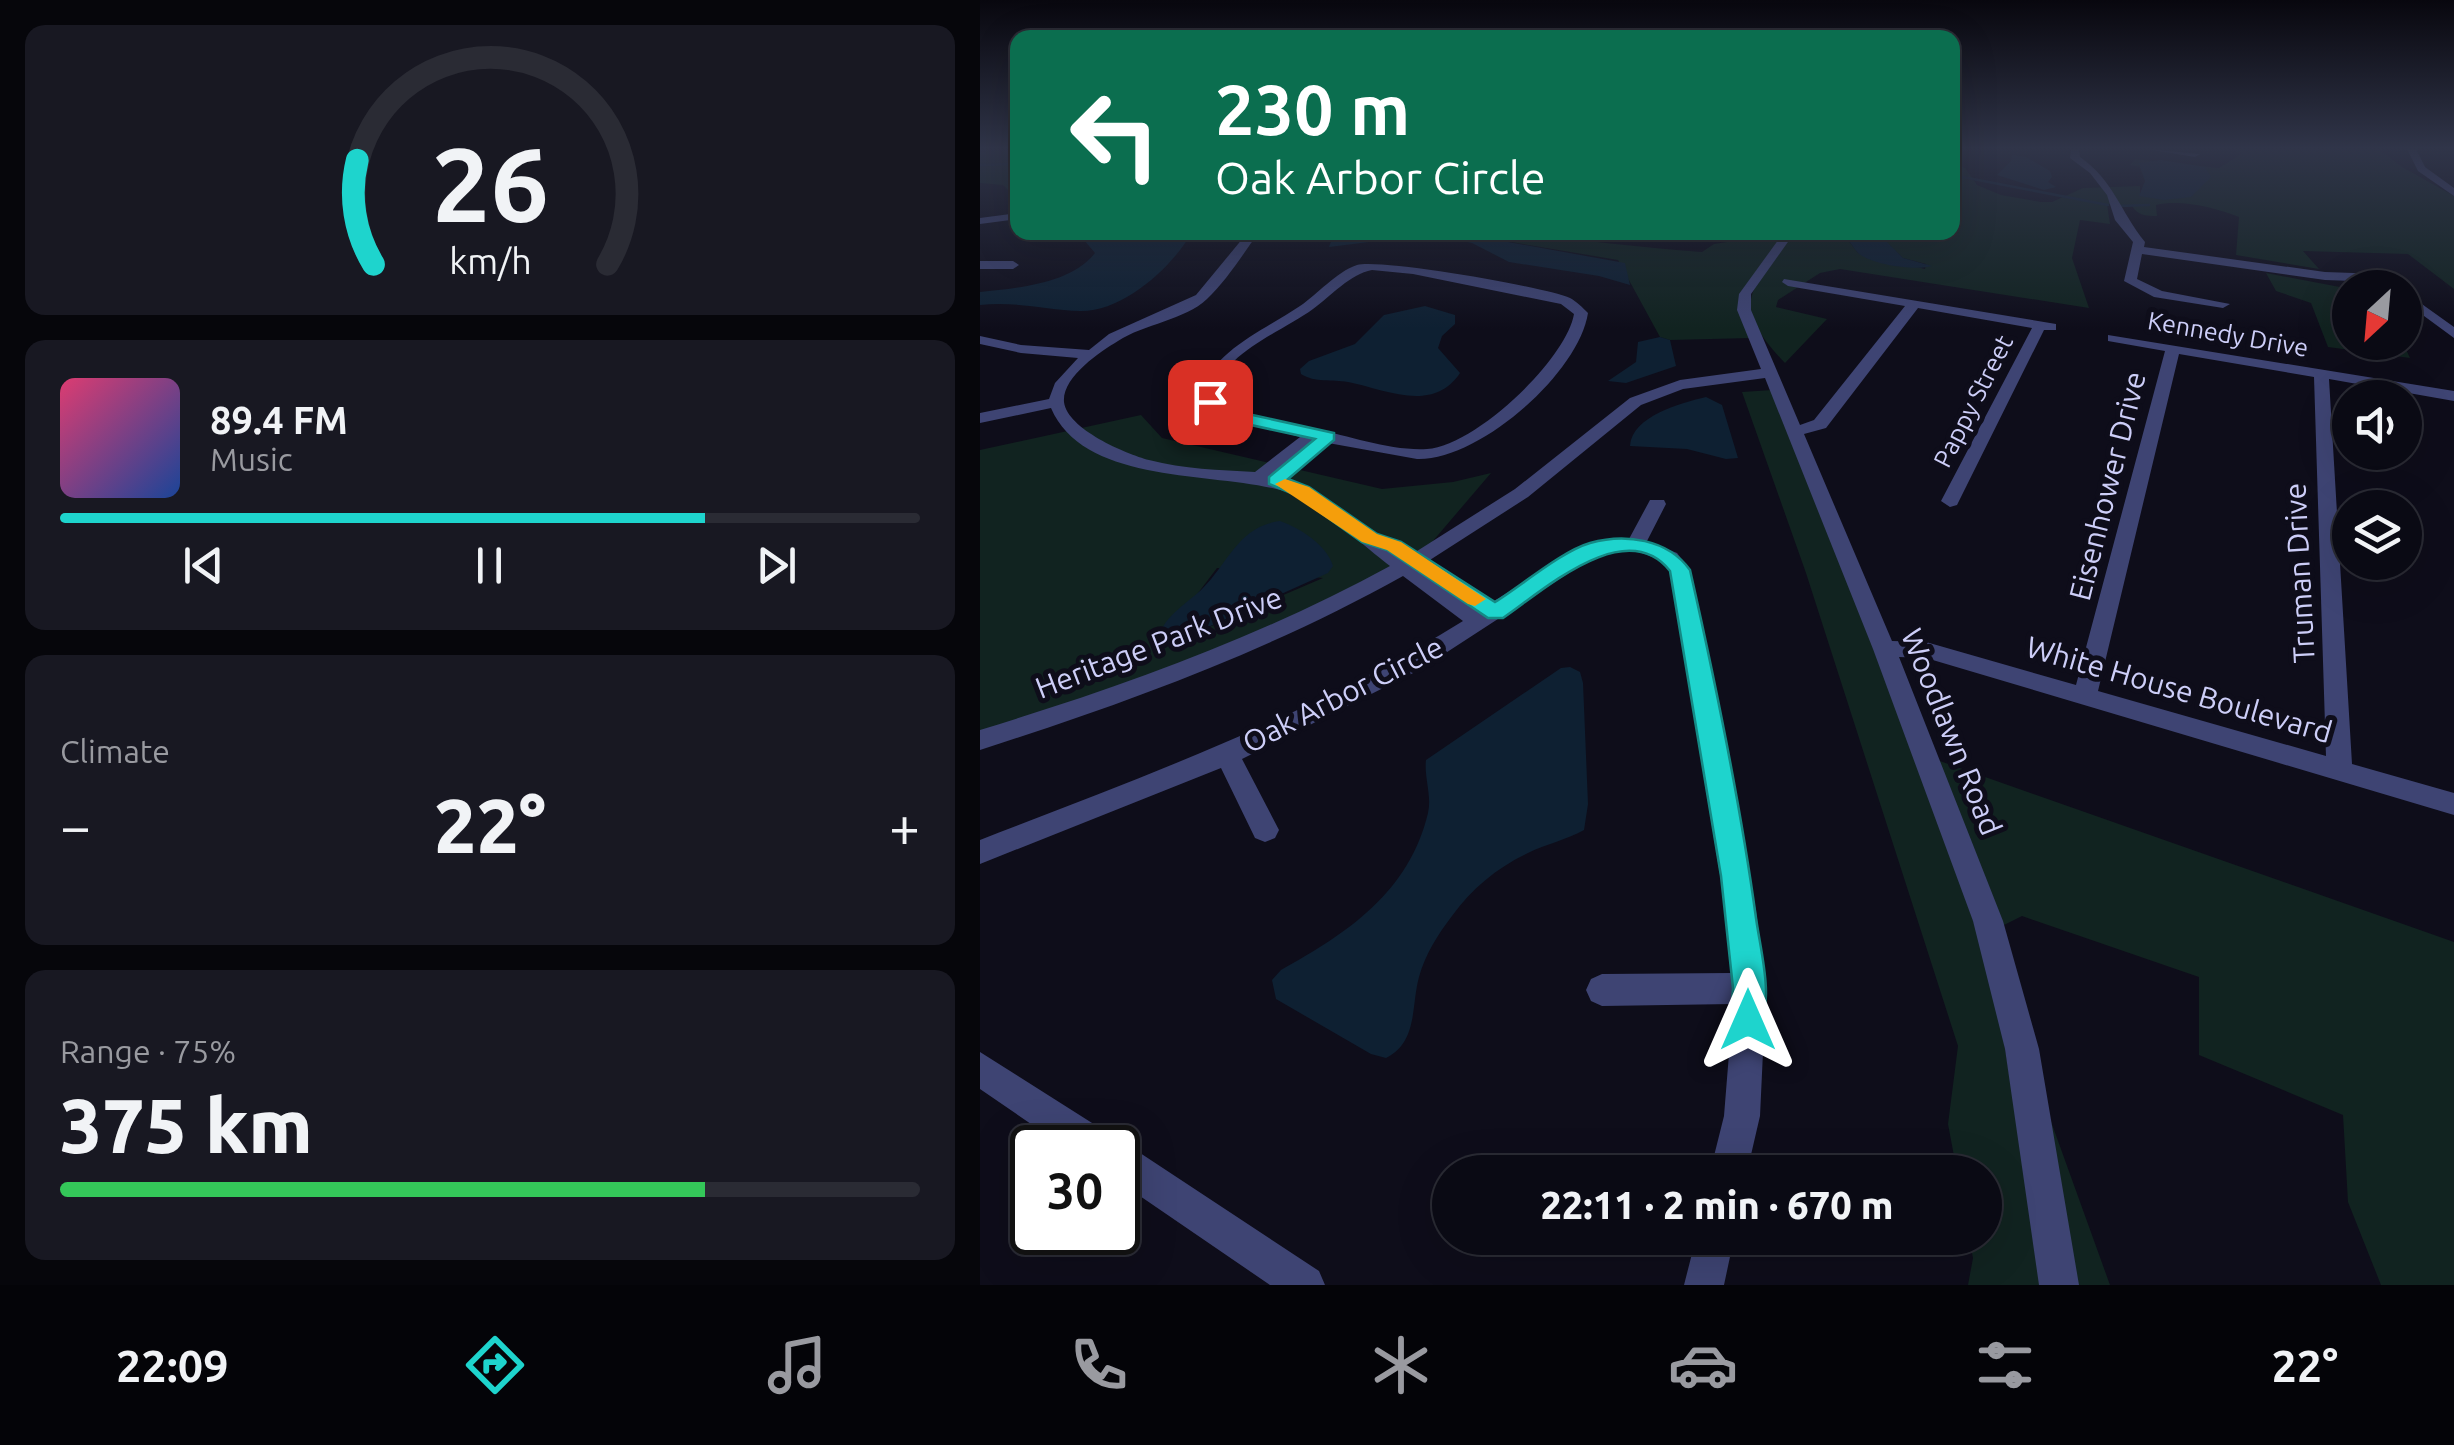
<!DOCTYPE html>
<meta charset="utf-8">
<style>
:root{--surface:#0a0a14;--page:#181822;--text:#f1f3f6;--muted:#999aa0;--line:#2a2b34;--accent:#1ed4cd}
body{margin:0;font-family:Ubuntu,sans-serif;background:var(--page);color:var(--text);height:100vh;display:flex;flex-direction:column;font-size:38px;white-space:nowrap}
*{box-sizing:border-box;margin:0}
p{font-size:32px;color:var(--muted)}
.icon{flex:none;width:55px;height:55px;fill:none;stroke:currentColor;stroke-width:2;stroke-linecap:round;stroke-linejoin:round}
.map{position:relative;flex:1;overflow:hidden}
.panel{display:flex;flex-direction:column;gap:25px;padding:25px;background:#06060b;width:980px}
.panel>*{flex:none}
.guide{position:absolute;left:30px;top:30px;width:950px;height:210px;border-radius:20px;box-shadow:0 10px 40px #0002,0 0 0 2px var(--line);background:#0b6e4f;color:#fff;overflow:hidden}
.needle{width:65px;rotate:206deg}
.controls{position:absolute;left:1352px;top:270px;display:grid;gap:20px}
.controls a{display:grid;place-items:center;width:90px;height:90px;border-radius:50%;background:var(--surface);box-shadow:0 10px 40px #0002,0 0 0 2px var(--line);font-size:50px}
.speed{position:absolute;left:30px;top:1125px;display:flex;gap:20px;font-size:50px;font-weight:700;text-align:center}
.speed>*{display:grid;place-content:center;width:130px;height:130px;border-radius:50%;background:var(--surface);box-shadow:0 10px 40px #0002,0 0 0 2px var(--line);line-height:1}
.speed .limit{border:5px solid #111;border-radius:15px;background:#fff;color:#111}
.pin{position:absolute;display:grid;place-items:center;width:85px;height:85px;color:#fff;margin:-42px;border-radius:20px;box-shadow:0 5px 15px #0006}
.me{position:absolute;width:110px;margin:-55px;rotate:0deg;stroke-linejoin:round;filter:drop-shadow(0 0 8px #0008)}
.turn{display:flex;align-items:center;gap:35px;height:210px;padding:0 40px;font-size:45px}
.turn .icon{width:130px;height:130px;stroke-width:2.5}
.turn b{display:block;font-size:70px;line-height:85px}
.big{font-size:75px;font-weight:800;line-height:1.1}
.panel .card{flex:1;display:flex;flex-direction:column;justify-content:center;gap:15px;min-width:0;padding:0 35px;border-radius:20px;background:var(--page)}
.panel .dial{align-items:center;gap:0}
.dial svg{height:260px;overflow:visible;fill:none;stroke:var(--line);stroke-width:7;stroke-linecap:round;text-anchor:middle}
.dial text{fill:var(--text);stroke:none}
.song{display:flex;align-items:center;gap:30px}
.cover{width:120px;height:120px;border-radius:15px;background:linear-gradient(135deg,hsl(340 70% 55%),hsl(220 70% 35%))}
.played{height:10px;border-radius:5px;background:linear-gradient(90deg,var(--accent) 75%,var(--line) 75%)}
.keys{display:flex;justify-content:space-around;direction:ltr}
.heat{display:flex;justify-content:space-between;align-items:center;font-size:55px;direction:ltr}
.charge{height:15px;border-radius:8px;background:linear-gradient(90deg,#34c759 75%,var(--line) 0)}
.trip{position:absolute;left:452px;top:1155px;width:570px;height:100px;border-radius:50px;background:var(--surface);box-shadow:0 10px 40px #0002,0 0 0 2px var(--line);font-weight:800;line-height:100px;text-align:center}
.tabs{display:flex;height:160px;justify-content:space-around;align-items:center;background:#040408;color:var(--muted)}
.tabs .icon{width:70px;height:70px}
.tabs .on{color:var(--accent)}
.tabs b{font-size:45px;color:var(--text)}
main{display:flex;flex:1;min-height:0}
.map>svg:first-child{display:block}
.green{fill:#112320;fill-rule:evenodd}
.water{fill:#0e2032}
.lines{fill:none;stroke-linecap:round;stroke-linejoin:round}
.stream{stroke:#0e2032;stroke-width:2.5}
.minor{fill:#3e4473;fill-rule:evenodd}
.route{fill:#1ed4cd;stroke:#148a85;stroke-width:2.5}
.slow{fill:#f59e0b}
.labels{text-anchor:middle;stroke-width:10;stroke-linejoin:round;paint-order:stroke}
.far-street-label{font-size:25px;fill:#cdcef8;stroke:#0e0d1a}
.street-label{font-size:30px;fill:#cdcef8;stroke:#0e0d1a}
</style>
<main>
<section class="panel">
<div class="card dial"><svg viewBox="0 0 100 80">
<path d="M14 69A42 42 0 1 1 86 69"/>
<path d="M14 69A42 42 0 0 1 9 37" stroke="#1ed4cd"/>
<text x="50" y="56" font-size="32" font-weight="700">26</text>
<text x="50" y="72" font-size="11">km/h</text>
</svg></div>
<div class="card">
<div class="song"><i class="cover"></i><div><b>89.4 FM</b><p>Music</p></div></div>
<div class="played"></div>
<div class="keys"><svg class="icon" aria-label="previous" viewBox="0 0 24 24"><path d="M18 5L8 12l10 7zM5 5v14"/></svg><svg class="icon" aria-label="pause" viewBox="0 0 24 24"><path d="M8 5v14M16 5v14"/></svg><svg class="icon" aria-label="next" viewBox="0 0 24 24"><path d="M6 5l10 7-10 7zM19 5v14"/></svg></div>
</div>
<div class="card"><p>Climate</p>
<div class="heat"><a>−</a><b class="big">22°</b><a>+</a></div>
</div>
<div class="card"><p>Range · 75%</p><b class="big">375 km</b><div class="charge"></div></div>
</section>
<div class="map">
<svg width="1474" height="1285" viewBox="0 0 1474 1285">
<rect width="100%" height="100%" fill="#0e0d1a"/>
<path class="green" d="M37,149v50l-14,-14 -23,-2v-31z
M1254,149h145l23,18 52,29v93l-46,-35 -105,-3 16,18 -83,-14 3,-38c-24,-9 -57,-18 -83,-12l1,11c-10,0 -19,0 -25,-10l-25,-2 3,20 -30,-4 -8,38 17,50 -249,-39 -20,4 -42,27 -2,7 51,12 -42,44c-58,-61 -34,-72 9,-130h60l-6,7 10,13 67,16 1,-5 -23,-6 -18,-17 35,-8 32,-1 1,-69 12,5 12,17 24,10 40,7h11l31,-14 57,-2v10l51,1 14,-15 -65,-19 5,19 -5,-15 -10,-2 5,-6 84,9 21,-13z
M478,233c82,0 162,13 244,19l12,-8 72,-11 -40,52 5,53 -81,2 -10,-3 -42,-77z
M1286,273l79,15 5,4v50l53,1 7,15 -82,-11 -17,-44 -35,-12z
M792,390l144,363 78,229 50,303h-76l5,-27 -4,-20h16v-66h-28l-9,-48 10,-78 -152,-473 -64,-181z
M161,415l21,23 220,51 71,-7 38,-9 -76,89 -171,84 -264,96v-292zM237,568l106,10 -135,58 -24,2z
M957,760l517,182v343h-73l-33,-83 -5,-87 -144,-60v-78l-177,-61 -22,11z
M1060,1091l70,194h-38z"/>
<path class="water" d="M1032,155l14,2 24,14 2,6 -4,5 8,5 -12,3 -47,-15 14,-14z
M1181,160l44,7 6,10 -20,20 -27,3 -25,-4 6,-15 -6,-18z
M196,232l15,2c-20,34 -68,78 -111,77 -34,-1 -65,-10 -100,-6v-13c37,-4 91,-8 115,-39l-11,-13z
M354,233h124l167,30 5,22 -31,-9 -90,-14 -37,-19 -19,-4 -44,-2 -80,10z
M874,233h66l-34,8 17,17 29,8c-16,5 -60,-1 -74,-13 -4,-4 -6,-9 -10,-13z
M445,306l30,9v9l-13,12 -4,12 22,25c-27,41 -76,16 -112,9 -16,-3 -33,1 -47,-8l-1,-5 9,-8 46,-17 29,-29z
M680,337l10,3 6,26 -50,17 -18,-2 28,-19 2,-20z
M726,397l16,8 16,53 -12,1 -39,-10 -57,-3c2,-30 51,-43 76,-49z
M300,521c20,7 47,24 53,45l-5,7 -140,63 -13,3 -15,-4c4,-19 29,-33 43,-47 25,-25 36,-62 77,-67z
M590,667l10,5 3,11 5,121 -4,26c-18,10 -38,14 -56,23 -30,14 -57,36 -76,63 -14,18 -27,39 -33,61 -8,29 -1,65 -33,81l-15,-4 -95,-55 -4,-19 9,-10c67,-37 128,-78 147,-157 4,-18 -4,-35 -2,-53l135,-92z"/>
<g class="lines">
<path class="stream" d="M0,165l38,-1
M972,175l156,30
M1140,206l29,-1"/>
<path class="minor" d="M1091,149h8l1,8c34,24 40,54 65,85l-1,5 181,25 57,2 6,4 -6,4 -57,-2 -183,-26 -5,25 25,12 68,13 -7,4 -69,-11 -30,-16 9,-39 -18,-22 -8,-25 -17,-22 -20,-15z
M1166,149l54,5 -5,3z
M1427,149h9l9,18 29,21v8l-36,-25z
M38,213v6l-38,5v-6z
M268,232h11c-16,22 -32,48 -52,67 -22,21 -63,25 -89,42 -18,11 -56,36 -54,61 3,27 62,52 85,58 35,9 70,10 106,12l45,-35 -84,-23 -19,-19c20,-47 64,-63 103,-89 18,-12 36,-34 57,-41 22,-7 189,22 213,33 6,3 13,10 18,15 -9,60 -109,148 -171,146l-100,-18 -45,35 36,11 98,71 109,-69 115,-91 50,-18 81,-11 -24,-59 2,-16 45,-62h11l-44,62v16l49,115 14,-5 91,-114 -117,-20 -6,-4 2,-3 272,45v6h-12l-87,175 -7,2 -9,-6 91,-173 -114,-20 -92,120 -22,6 88,207 34,1 150,43 89,-334 -57,-10v-6l346,56v10l-125,-22 23,385 102,29v22l-528,-157 -27,-1 104,264 36,128 40,236h-40l-34,-236 -32,-128 -100,-272 -108,-271 -82,11 -42,16 -113,92 -109,70 9,7 10,-5 7,1 49,31 92,-57 43,-5 21,-39h14l2,4 -19,37 30,12 13,17 66,341 10,77 -6,128 -13,56h-37l14,-56 9,-112 -131,2 -11,-5 -5,-11 5,-11 11,-5 130,-1 -6,-62 -56,-340 -7,-10 -29,-11 -36,4 -177,115 -179,90 37,71 -4,8 -10,4 -10,-4 -34,-70 -241,96v-24c165,-64 332,-125 483,-219l-60,-45c-134,75 -277,127 -423,174v-20c141,-43 280,-93 410,-164 -25,-19 -73,-63 -100,-73 -67,-23 -205,-5 -239,-85l-71,15v-10l69,-14 6,-16 23,-25 -57,-5 -41,-9v-8l41,9 68,5 20,-16 87,-39zM392,270l41,4 148,30 13,10c-8,46 -99,132 -147,135 -37,2 -77,-13 -112,-20 -31,-6 -78,-8 -101,-32 5,-43 68,-65 99,-88 18,-13 37,-35 59,-39zM1199,354l135,23 12,379 -228,-65z
M0,261h33l6,4 -6,4h-33z
M1425,292l49,35v11l-49,-36z
M0,1052l131,83 3,8 17,4 188,124 6,14h-55l-152,-104v-33h-52l-86,-59z
M716,1238h38l-10,47h-40z"/>
</g>
<linearGradient id="sky" x2="0" y2="1"><stop stop-color="#08070e"/><stop offset="0.45" stop-color="#303549"/><stop offset="1" stop-color="#303549" stop-opacity="0"/></linearGradient>
<rect width="1474" height="329" fill="url(#sky)"/>
<path class="route" d="M230,398l29,14 95,21v7l-46,39 21,8 68,47 24,8 94,60c26,-16 67,-51 95,-59 35,-10 78,-4 100,27 26,115 50,231 66,348 5,36 18,79 3,114l-11,5 -12,-5 -5,-12 2,-32 -12,-112 -51,-305c-44,-56 -126,19 -167,47h-15l-101,-68 -25,-8 -66,-47 -27,-11v-7l46,-38 -87,-19 -24,-14v-7z"/>
<path class="slow" d="M305,479l24,8 68,47 24,8 85,57 -11,7 -7,-2 -81,-54 -25,-8 -87,-58z"/>
<g class="labels">
<g class="far-street-label">
<text transform="translate(1248 334) rotate(10)" y="9">Kennedy Drive</text>
<text transform="translate(993 401) rotate(-63)" y="9">Pappy Street</text>
</g>
<g class="street-label">
<text transform="translate(1128 486) rotate(-76)" y="10">Eisenhower Drive</text>
<text transform="translate(1320 573) rotate(-93)" y="10">Truman Drive</text>
<text transform="translate(179 643) rotate(-21)" y="10">Heritage Park Drive</text>
<text transform="translate(1199 690) rotate(16)" y="10">White House Boulevard</text>
<text transform="translate(363 695) rotate(-27)" y="10">Oak Arbor Circle</text>
<text transform="translate(971 732) rotate(68)" y="10">Woodlawn Road</text>
</g>
</g>
</svg>
<div class="controls">
<a><svg class="needle" viewBox="-14 -14 28 28"><path d="M0-13l5 13h-10z" fill="#e53935"/><path d="M0 13l5-13h-10z" fill="#999aa0"/></svg></a>
<a><svg class="icon" aria-label="sound" viewBox="0 0 24 24"><path d="M4 9h4l5-4v14l-5-4H4zM17 9q2 3 0 6"/></svg></a>
<a><svg class="icon" aria-label="layers" viewBox="0 0 24 24"><path d="M12 4l9 5-9 5-9-5zM3 14l9 5 9-5"/></svg></a>
</div>
<div class="speed"><div class="limit">30</div></div>
<div class="pin" style="left:230px;top:402px;background:#d93025"><svg class="icon" aria-label="arrive" viewBox="0 0 24 24"><path d="M6 21V4h12l-3 4 3 4H6"/></svg></div>
<svg class="me" style="left:768px;top:1020px" viewBox="-20 -20 40 40"><path d="M0-17L14 15 0 8-14 15z" fill="#1ed4cd" stroke="#fff" stroke-width="4"/></svg>
<div class="trip">22:11 · 2 min · 670 m</div>
<div class="guide">
<div class="turn"><svg class="icon" aria-label="left" viewBox="0 0 24 24"><path d="M17 20v-9H6M10 6l-5 5 5 5"/></svg><div><b>230 m</b>Oak Arbor Circle</div></div>
</div>
</div>
</main>
<nav class="tabs">
<b>22:09</b>
<svg class="icon on" aria-label="directions" viewBox="0 0 24 24"><path d="M12 3l9 9-9 9-9-9zM9 14v-3h6M13 9l2 2-2 2"/></svg>
<svg class="icon" aria-label="music" viewBox="0 0 24 24"><path d="M9 18V5l10-2v13"/><circle cx="6" cy="18" r="3"/><circle cx="16" cy="16" r="3"/></svg>
<svg class="icon" aria-label="phone" viewBox="0 0 24 24"><path d="M5 4h4l2 5-3 2q2 4 5 5l2-3 5 2v4C11 20 4 13 5 4z"/></svg>
<svg class="icon" aria-label="climate" viewBox="0 0 24 24"><path d="M12 3v18M4 7l16 10M4 17L20 7"/></svg>
<svg class="icon" aria-label="car" viewBox="0 0 24 24"><path d="M5 17H2v-5l4-1 3-4h7l3 4 3 1v5h-3M9 17h6M6 11h13"/><circle cx="7" cy="17" r="2"/><circle cx="17" cy="17" r="2"/></svg>
<svg class="icon" aria-label="filters" viewBox="0 0 24 24"><path d="M4 7h16M4 17h16"/><circle cx="9" cy="7" r="2"/><circle cx="15" cy="17" r="2"/></svg>
<b>22°</b>
</nav>
